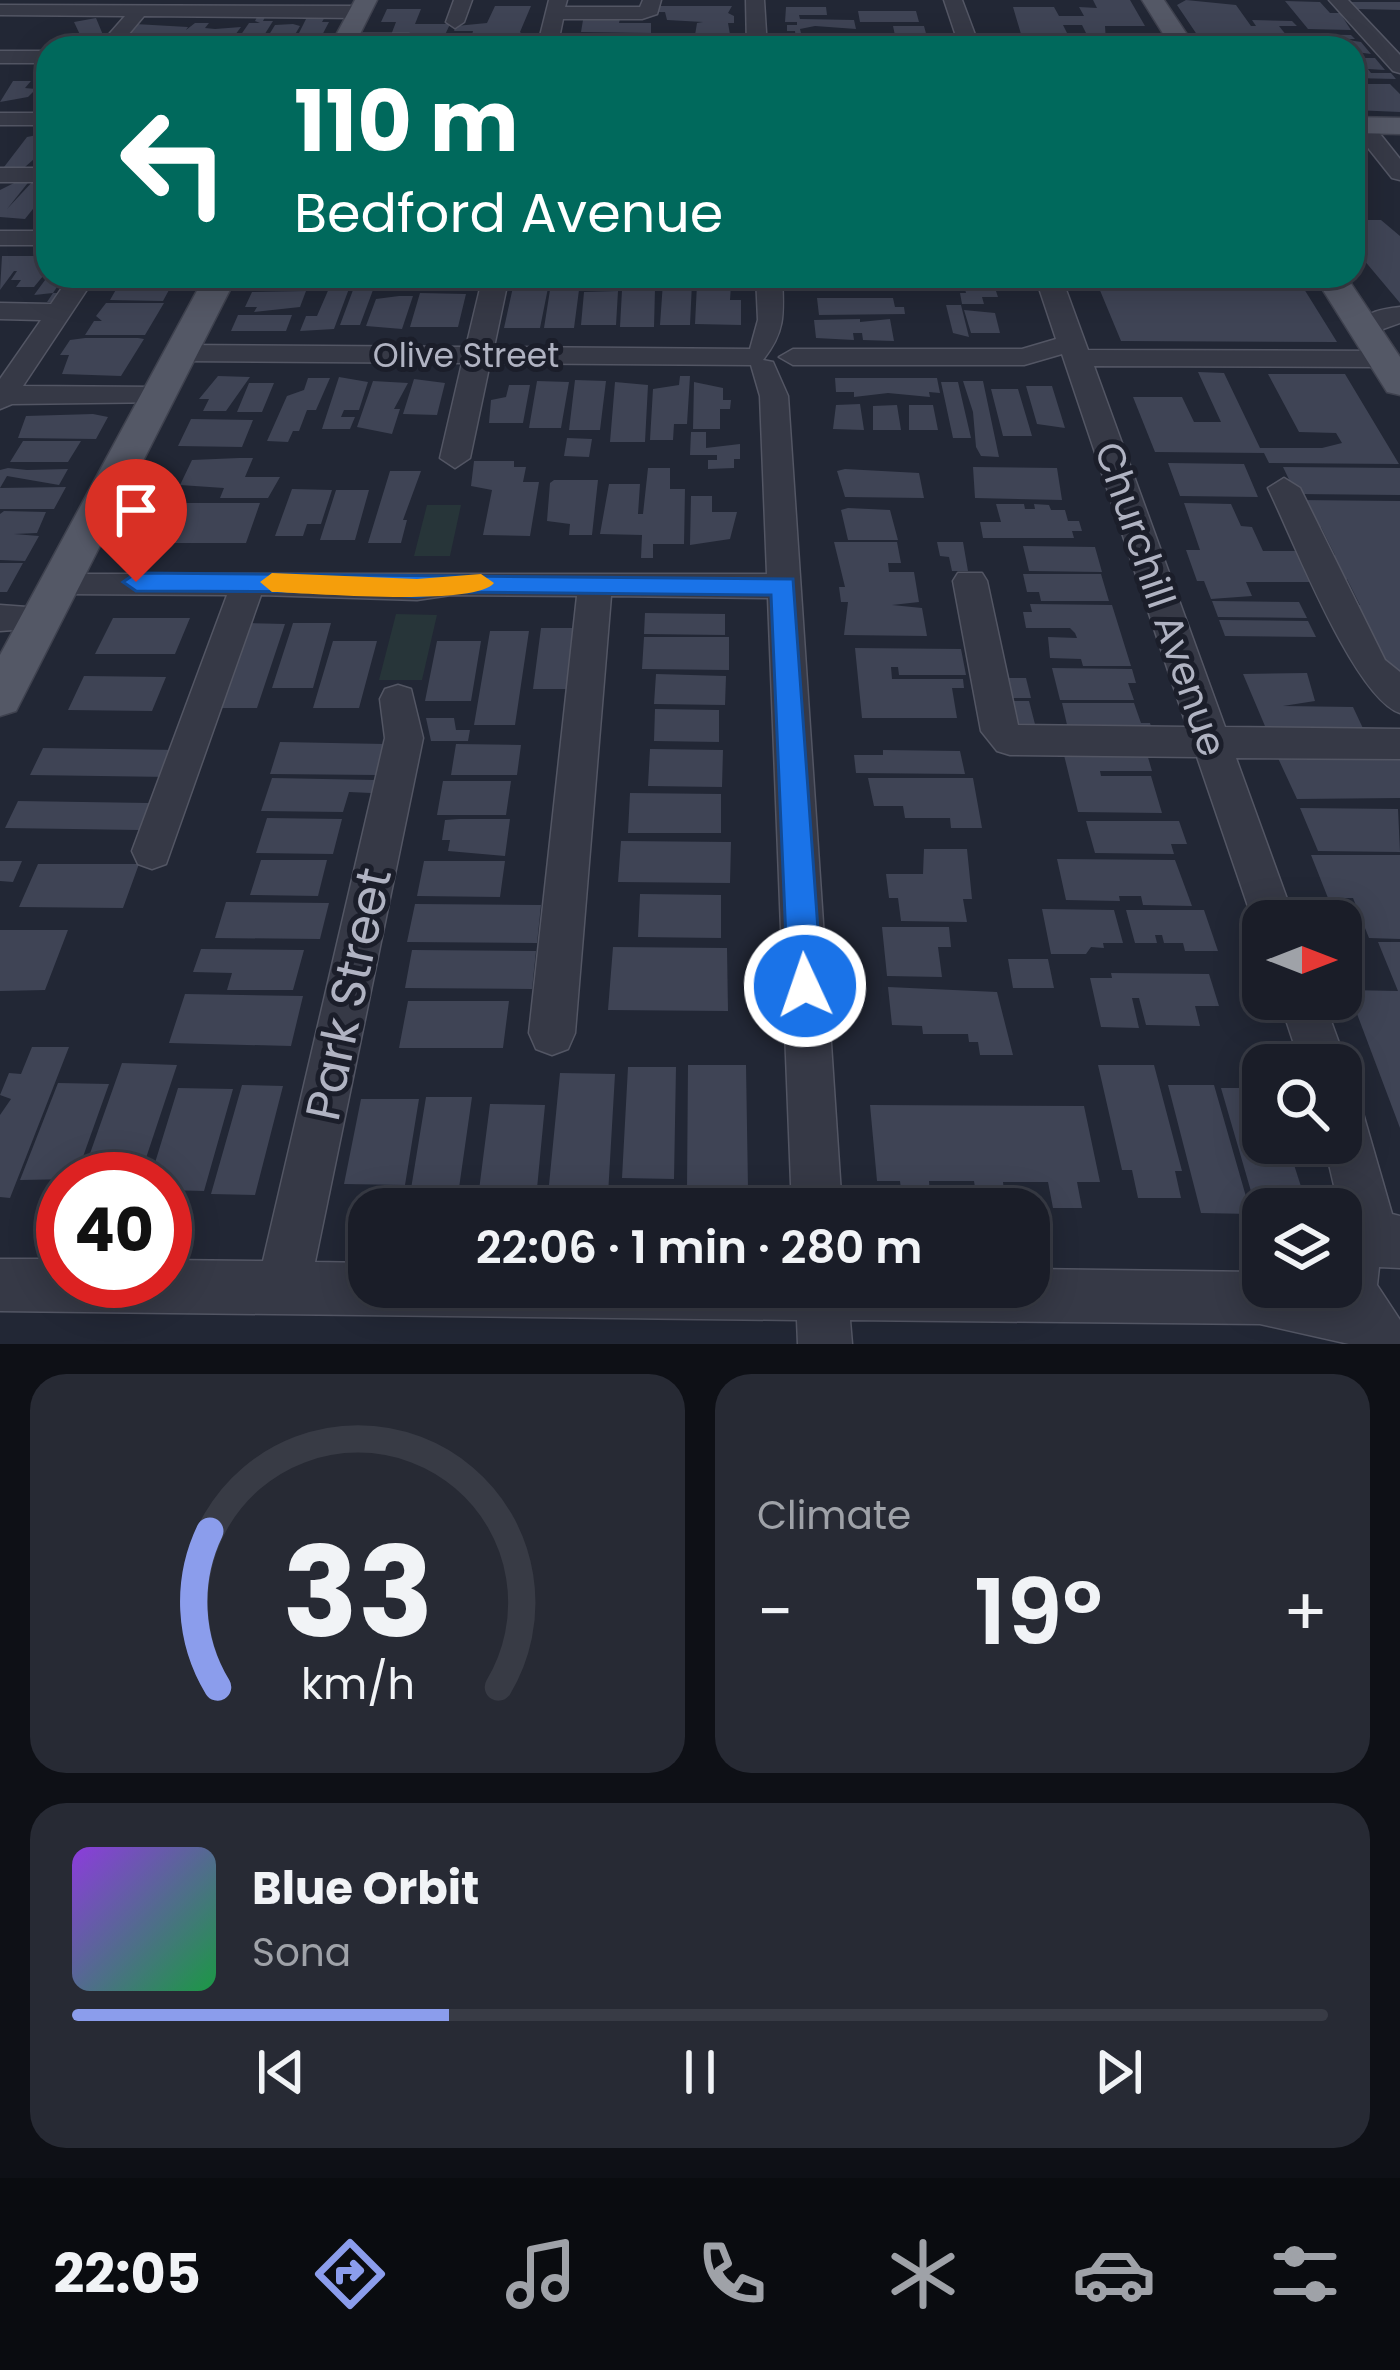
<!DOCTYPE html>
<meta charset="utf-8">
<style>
:root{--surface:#1a1d28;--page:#272a34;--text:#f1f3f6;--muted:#9fa2a8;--line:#383b45;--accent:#8b9dec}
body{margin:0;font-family:Poppins,sans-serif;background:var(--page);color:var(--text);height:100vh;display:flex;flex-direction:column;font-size:45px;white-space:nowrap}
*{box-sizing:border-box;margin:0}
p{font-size:39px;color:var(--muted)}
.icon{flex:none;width:66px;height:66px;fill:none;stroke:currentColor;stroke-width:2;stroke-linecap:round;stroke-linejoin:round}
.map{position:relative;height:1344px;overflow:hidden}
.details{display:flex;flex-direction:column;gap:30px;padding:30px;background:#0e1016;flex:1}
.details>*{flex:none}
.top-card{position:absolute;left:36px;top:36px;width:1329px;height:252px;border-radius:36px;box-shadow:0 6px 30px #0003,0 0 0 3px var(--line);background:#00695c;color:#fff;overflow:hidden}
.needle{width:78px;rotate:90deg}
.tools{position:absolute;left:1242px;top:900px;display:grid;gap:24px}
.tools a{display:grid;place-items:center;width:120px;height:120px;border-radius:24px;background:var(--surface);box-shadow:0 6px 30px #0003,0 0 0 3px var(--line);font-size:60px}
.speed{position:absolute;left:36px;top:1152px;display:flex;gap:24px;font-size:60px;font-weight:700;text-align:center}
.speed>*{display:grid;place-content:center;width:156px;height:156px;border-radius:50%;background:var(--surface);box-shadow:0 6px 30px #0003,0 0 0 3px var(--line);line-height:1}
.speed .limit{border:18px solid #d22;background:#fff;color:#111}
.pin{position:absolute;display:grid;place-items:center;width:102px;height:102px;color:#fff;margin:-123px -51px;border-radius:50% 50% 50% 0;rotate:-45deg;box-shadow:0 0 12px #0007}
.pin .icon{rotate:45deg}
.me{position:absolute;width:132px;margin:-66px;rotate:357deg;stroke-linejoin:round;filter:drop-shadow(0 0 9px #0008)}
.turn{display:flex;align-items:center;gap:42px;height:252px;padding:0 60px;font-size:54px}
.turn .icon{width:156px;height:156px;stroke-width:2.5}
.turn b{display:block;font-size:84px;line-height:102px}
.big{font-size:90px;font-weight:600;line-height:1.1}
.details .widget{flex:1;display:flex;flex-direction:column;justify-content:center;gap:18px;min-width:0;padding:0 42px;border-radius:36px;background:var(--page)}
.details .dial{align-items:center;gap:0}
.dial svg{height:312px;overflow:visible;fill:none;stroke:var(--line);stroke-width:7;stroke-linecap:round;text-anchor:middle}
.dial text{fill:var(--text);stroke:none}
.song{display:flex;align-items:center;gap:36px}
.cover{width:144px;height:144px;border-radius:18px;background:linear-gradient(135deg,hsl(270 70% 55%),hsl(140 70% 35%))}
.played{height:12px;border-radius:6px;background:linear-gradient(90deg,var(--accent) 30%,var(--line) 30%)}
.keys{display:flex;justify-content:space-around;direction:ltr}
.heat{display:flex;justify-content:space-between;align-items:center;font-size:66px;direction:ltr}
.details .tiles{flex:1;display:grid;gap:30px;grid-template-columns:1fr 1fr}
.widget:last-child{grid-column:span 2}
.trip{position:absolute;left:348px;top:1188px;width:702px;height:120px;border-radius:36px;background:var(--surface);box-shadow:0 6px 30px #0003,0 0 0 3px var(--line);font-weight:600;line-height:120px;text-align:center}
.tabs{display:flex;height:192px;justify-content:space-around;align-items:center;background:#0a0c10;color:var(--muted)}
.tabs .icon{width:84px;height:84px}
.tabs .current{color:var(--accent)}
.tabs b{font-size:54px;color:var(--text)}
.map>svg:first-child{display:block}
.green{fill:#273539}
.building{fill:#3f4455}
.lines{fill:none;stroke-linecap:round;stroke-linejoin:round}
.minor-casing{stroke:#535664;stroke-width:3}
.major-casing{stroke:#3f424f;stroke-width:3}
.minor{fill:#363946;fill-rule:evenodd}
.major{fill:#545866;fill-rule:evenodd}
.route{fill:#1a73e8;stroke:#114b97;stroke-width:3}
.slow{fill:#f59e0b}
.labels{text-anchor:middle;stroke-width:10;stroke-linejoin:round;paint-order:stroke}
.far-street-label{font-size:33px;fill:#b0b3c2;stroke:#1b1e2a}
.street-label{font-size:39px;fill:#b0b3c2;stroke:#1b1e2a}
.near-street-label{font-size:48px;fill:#b0b3c2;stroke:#1b1e2a}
</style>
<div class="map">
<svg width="1400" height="1344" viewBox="0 0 1400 1344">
<rect width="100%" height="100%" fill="#222735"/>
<path class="green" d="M559,33l92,1 -1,14h-94z
M427,505h34l-11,51h-36z
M396,614l41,1 -15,65h-43z"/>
<path class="building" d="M1093,0h37l15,26h-40l1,15h-16l-8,-16h-19l9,18 85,1 2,4h-162l-11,-14h35l-8,-27h41l5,9h25l-5,-9 18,1z
M1186,0l50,5 15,21h5l-4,-6 40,1 5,5h-18l8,10 -33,-1 6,9h-12l3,4h-45l-29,-43z
M1285,1l35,1 10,11h10l11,17 -43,-1z
M1351,2h49v8l-42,-1z
M495,6h36l-11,26 4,4 -53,3 2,-8h-19l2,-5 31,-3z
M658,6h74l-4,7 6,3v7h-6l4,23 -38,-5 3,-18 6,-1 -36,-2 -2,-8h-7z
M786,7h40l1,8h-28l1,4 54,1 2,9 -41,-3 -15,3 1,4h33l1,6h-39l-1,-8h-8v-6h10v-3h-12z
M387,9h34l-6,15h35l-5,11h-54l5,-13h-15z
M858,11h58l3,11h-59z
M584,14h37l-2,9h32v10l-70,-1z
M258,15h8l-3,6h10l-15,24 -108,-2 8,-9h-4l-12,9 -23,2 16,-21 53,3 -2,3 9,-7h14l-4,5 10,1 26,-2 -9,12h6l11,-16h11l-5,-2z
M308,15h18l-4,7h7l-11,21h-24z
M96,18l7,17 -21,4 -8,-17z
M293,24l7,2 -10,17h-26l11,-18z
M893,26h31l6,22h-25l-2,-7 -7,-1z
M1292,34l59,1 4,4h-13l19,3 10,12 -45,-6 -7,-9h-13l8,9h-26l-8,-9 17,1z
M453,41h64l-2,7h-47l-17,-2z
M1353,58h22l10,12 -17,-1 3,4h20l5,6 -43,-1z
M13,81h18l-6,7 11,1 -8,8 -28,5z
M1353,84h37l10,10v18l-47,-2z
M42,134h6v9l-14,16 -9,8h-21l23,-30z
M22,179h9l-24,30 27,-29h14v10l-23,29 -25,-2v-27z
M1353,220h28l19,16v67l-47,-56z
M2,256h46v14l-14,17h-18l5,-7h-10l6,-9h-3l-14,19z
M48,276h33l-6,8h-16l-6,9h15l-6,9h-15l6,-9 -19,2z
M887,276l7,6 -4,9h-64l-5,-14z
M962,276h29l7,21h-16l2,7h-22l-2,-11h6z
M1094,276h202l41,66 -216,-1z
M122,279h53l-12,22 -53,-1z
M663,282l29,1 -2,42h-30z
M697,284l34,1 -1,15h11v25l-46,-1z
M330,286h20l-16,43 -34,2 6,-15h11z
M513,287l35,1 -8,40h-36z
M655,289l-1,38h-34l2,-37z
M353,290h20l-13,35h-20z
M550,290h29l-5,38h-30z
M306,291l-6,16 -46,5 3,-5h-12l7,-15z
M618,291l-2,34h-35l3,-33z
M420,293l46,1 -8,33h-48z
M399,296h14l-11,33 -36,-3 10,-27z
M817,298h76l2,9h9l1,7 -86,1z
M106,303h58l-19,32h-60l9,-14h8l-6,-5z
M946,305h15l8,32 -16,-4z
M964,310l31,3 5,20h-29z
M238,315h54l-6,16h-55z
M860,319v3l30,-3 4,22 -31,-1 -1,-7h-9l1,7 -38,-2 -2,-18z
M85,338h53l6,1 -23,37 -59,-2 7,-19h-9l10,-15z
M1198,372l26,1 36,75h62l20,-5 -6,-10 -37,-1 -31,-58h77l54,90 -130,-1 -5,-10 -109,-1 -22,-55h49l12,25h27z
M218,376l32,1 -24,34h-23l6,-12h-10z
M680,376h10l-3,48h-13l-1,16h-23l3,-51 26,-4z
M339,377l29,5 -9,28h-15l-3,7h14l-5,12h-28z
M308,378h22l-14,32h-9l-8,21h-6l-5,11 -21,-1 20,-45 17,-6z
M835,378h102l3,15 -11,-1 1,5 -42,-4 -34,4v-5h-18z
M414,379l31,4 -8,32 -34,-1z
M575,380l31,1 -6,49h-31z
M373,381l35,2 -14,26h6l-8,25 -35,-7z
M537,381l32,1 -8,46h-32z
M963,381h20l16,76 -18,-1 -5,-9 -3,-35z
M615,382l33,3 -3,57h-35z
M694,382l29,6v12h8l-1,9h-10v20h-27z
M941,382h17l13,56h-18z
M249,383h25l-12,29h-25z
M509,385h21l-7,38h-34l2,-23 15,-3z
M1026,386h26l13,42 -28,-4z
M991,389h27l14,47h-29z
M860,404l4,26 -31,-1 3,-24z
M897,405l4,25h-28v-24z
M909,405h24l5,25h-29z
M93,414l15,3 -12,22 -78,-1 8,-22z
M191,419l62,1 -11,27 -64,-1z
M691,432h15v16l34,-4v15h-6v9l-26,1v-9h9v-5h-27z
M567,438l25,1 -3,18 -25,-1z
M23,441h58l-13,21h-58z
M239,458h14l-8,19h35l-12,21h-48l4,-10 -44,-3 12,-25z
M474,461h40v6h12l-3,15h16l-9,54 -47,-1 9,-45 -21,-4z
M1168,463l76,1 14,33 -78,-1z
M973,467l84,1 5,32 -87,-2z
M1283,467l117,1v27l-104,-1z
M8,468l19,2 41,-1 -9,16 -52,-9 -7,12v-18z
M648,468h22v21h15l-1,55h-31v14h-12l1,-23 -42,-1 9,-50h31l-2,30h5z
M845,469l74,4 5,25 -79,-1 -8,-26z
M390,471h31l-18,49h4l-6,23h-33z
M554,480h44l-6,55h-23l1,-11 -23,-3 3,-38z
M66,487l-12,22h-54v-21z
M292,489l40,1 -11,34h-14l-4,12h-28z
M336,490h33l-14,50h-35z
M691,496h21v16h25l-7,27 -40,6z
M1296,500l104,1v177h-10l-36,-73h6l-13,-26h-7l-11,-24h6l-14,-28h-12z
M168,503h92l-14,40h-96z
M1184,503l47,1 10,22 11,1 11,24h44l15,31h-76l6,14 -41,3 -7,-18h-7l-11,-31h14z
M996,504h28l1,5h10l-1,-5 15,1 2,5h14l3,11h11l3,10h-10l2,7h-91l-3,-16h21z
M848,508l42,2 8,30h-50l-7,-30z
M4,511l42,1 -9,21 -23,1 25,2 -14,25 -25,-1v-46z
M834,542h63l4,21h-13l1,9h25l5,30 -27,3 30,3 5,28 -83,-1 4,-33h-7l-2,-15h6z
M937,542h26l5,29h-16l-3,-14 -9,-1z
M1023,546l72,1 7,25 -73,-1z
M0,563h23l-16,29h-7z
M1023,574h78l8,27h-68l-2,-9h-12z
M1212,601l87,1 8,16 -89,-1z
M1030,604l82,1 19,61h-48l-2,-7 -31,-1 -2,-21 29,1 -2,-5 -5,-5h-44l-3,-16h9z
M645,613l80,1v21l-81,-1z
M113,618h77l-15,36h-80z
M1219,620l89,1 8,16 -91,-1z
M245,623l40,1 -28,84h-43z
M293,623h38l-18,65h-41z
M541,628h41l-5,61h-44z
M490,631h39l-14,94h-41z
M644,637h85v33l-87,-1z
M333,641h44l-18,67h-46z
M437,641h44l-10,60h-46z
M855,648l106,1 5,26h-67l-1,-8h-7l1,12h71l1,9h-12l5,30h-95z
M1052,668l80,1 4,14h-8l6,17h-74z
M1307,673l8,28 -32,5 70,1 15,32 -98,-1 -27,-64z
M656,674l70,2 -1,29 -71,-1z
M84,676l82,1 -14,34 -84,-1z
M1000,678h26l5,20h-26z
M1001,701h28l7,27h-28z
M1062,703h72l7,20h9l5,16 -85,-1z
M655,709l64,1v32l-65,-1z
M426,718h28l2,12h14l-2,11h-37z
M280,742l105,2 -7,31 -108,-1z
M456,744l65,1 -4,30h-66z
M1062,747l85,7 5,17h-52l1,5h50l11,37 -84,-1z
M43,748l137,2 -10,27 -140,-2z
M650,749l73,1 -1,37 -74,-1z
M883,750l77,1 5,23 -109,-1 -2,-18h29z
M1277,756l123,2v40l-103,1z
M272,778l103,2 -4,13 -22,-1 -6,20 -82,-1z
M868,778h105l9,50h-31l-1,-10h-45l-2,-12h-29z
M443,781h68l-5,34h-69z
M630,793l91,1v39h-93z
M18,801l131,2 -10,27 -134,-2z
M1300,808l98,1 2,43 -82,-1z
M267,818l75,1 -9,35 -77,-1z
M459,819h51l-5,37 -57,-5 2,-11h-8l3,-20z
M1086,821h93l8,23h-16l3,10 -79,-1z
M621,841l110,1 -1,41 -112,-1z
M924,849h43l5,50h-9l4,23 -66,-1 -3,-23h-9l-3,-24h37z
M1311,855h89v84l-31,-1 -16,-40h-25z
M1057,859l118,1 17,46 -49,-1 -2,-9h-22l1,5 -54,-1z
M261,860h66l-9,36 -68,-1z
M0,861h22l-9,21 -13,-1z
M424,861h81l-5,36 -83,-1z
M38,864h101l-16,44 -104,-1z
M640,894l81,1v43l-83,-1z
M226,902l103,1 -9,36 -105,-1z
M415,904l126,1 -4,38 -130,-1z
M1042,909l72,1 9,33h-20l1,5 -13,-1 -5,7h-35z
M1126,910h78l14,41h-33l-2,-8h-19l-2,-8h-7l2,8h-22z
M882,927h67l2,20h-13l4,30 -55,-1z
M0,930h68l-23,60 -45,1z
M1378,942h22v186l-52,-138 50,1z
M613,947l114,1 1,63 -120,-1z
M201,949l103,1 -11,40h-66l5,-17 -39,-1z
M412,950l124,1 -4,38 -127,-1z
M1008,959h40l6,29h-41z
M1111,973l98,1 10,32h-24l5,20 -54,-1 -7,-27h-7l7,30 -38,-1 -11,-49h22z
M888,987l109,5 16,63h-33l-2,-13h-9l-1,-8h-45l-1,-8 -30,-1z
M185,994l118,2 -12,50 -122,-3z
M408,1001h101l-6,47h-104z
M32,1047h37l-59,151 -10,-1v-82l11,-16 -11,-4 9,-22 12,1z
M122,1063l55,2 -38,114h-58z
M688,1065h58l2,124 -61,-1z
M1098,1065h56l28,106h-7l6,27h-43l-6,-28h-10z
M628,1067h48l-2,112 -52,-1z
M560,1073l55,1 -7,121h-60z
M58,1083l51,1 -34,95 -55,1z
M242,1085l41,1 -28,109 -44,-1z
M1168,1085h46l37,129 -50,-1z
M178,1088l55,1 -29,102 -39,-1v-11h-15z
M1221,1088h42v55h24l20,62h-52z
M426,1097h46l-14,98h-48z
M361,1099h58l-14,86 -61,-1z
M490,1104l55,1 -9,94 -58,-1z
M870,1105l214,1 16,76h-23l5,26h-29l-5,-26h-45l3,26 -28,-1 -4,-26h-45l2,26h-28l-3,-26h-23z"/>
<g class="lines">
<defs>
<path id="minor" d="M454,0h18l-8,22 -9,6 -9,-6z
M549,0h18l-2,7h75l3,-7h18l-4,14 -15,5h-79l-6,29h-20z
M746,0h18l3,48h-20z
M944,0h18l18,48h-20z
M1329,0h19l52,55v18l-7,-2z
M0,5l360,1 9,6 -9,6 -216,-2 -27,32h-20l28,-32 -125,-1z
M346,34h63l10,6 -10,6 -70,-2v-8z
M0,51h48v12h-48z
M0,113h48v12h-48z
M1361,119l8,1 31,39v21l-8,-2 -39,-49v-9z
M0,168h48v14h-48z
M0,231h48v14h-48z
M70,276h26l-73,110 135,1 10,3 4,6 -4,6 -156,2 -12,5v-30l41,-59 -41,-1v-16l51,1z
M483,276h26l-15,71 256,2 8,-29 -2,-44h26c2,40 3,56 -19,84l10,2 15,34 54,813h-50l-24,-611 -157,-2 -36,437 -7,16 -16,6 -16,-6 -7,-16 48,-437 -126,-1 -34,5 -156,-5 -95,269 -14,5 -14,-5 -6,-13 95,-256 -166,-1 -12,-4 -5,-8 5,-8h718l-7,-178 -9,-31 -261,-2 -20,95 -15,10 -15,-10 22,-95 -281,-2 -14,-8 14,-8 285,2z
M1035,276h26l27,74 296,1 14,8 -14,8 -290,-1 131,361 175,2v30l-164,-1 59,163h-32v15l-10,-15 -56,-164 -187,-2 -13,-4 -16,-20 -28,-150 5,-8h24l5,8 31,144 169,2 -125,-373 -38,11h-231l-14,-8 14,-8h229l34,-10z
M1400,307v16l-17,6 -2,16h-20l-5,-18c11,-16 26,-18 44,-20z
M1284,478l16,10 85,172 15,12v41c-46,-15 -108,-176 -132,-225z
M0,605l54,4 5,9 -5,9 -54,4z
M398,685l13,4 12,49 -108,524 54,1v24h660v-18l231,3 3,15h78l3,-59 -20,-85h17v-54l17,7 34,118 8,2v52l-21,-1 -2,18 23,35v24h-51l-89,-20 -410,-4 2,24h-54l-1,-24 -797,-9v-52h63v22h102v-21l98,1 122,-523 -5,-39 5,-10z
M1279,999h44l24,66 -6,15v-15h-40z"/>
<path id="major" d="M355,0h22l-24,48h-24z
M1142,0h22l32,48h-24z
M1353,117l47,1v16l-47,-1z
M205,276h32l-221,435 -16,5v-61z
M1314,276h32l54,81v38l-13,-3z"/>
</defs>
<use href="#minor" class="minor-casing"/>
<use href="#major" class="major-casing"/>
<use href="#minor" class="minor"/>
<use href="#major" class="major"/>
</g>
<path class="route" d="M136,573l657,6 29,407 -5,12 -12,4 -12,-4 -5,-12 -17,-391 -320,-3 -34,5 -60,-5 -221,-1 -13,-9z"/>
<path class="slow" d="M272,573l145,6 64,-5 13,9c-19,24 -184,10 -222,9l-12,-10z"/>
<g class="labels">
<g class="far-street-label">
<text x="466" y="367">Olive Street</text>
</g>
<g class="street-label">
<text transform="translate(1161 599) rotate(71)" y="14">Churchill Avenue</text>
</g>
<g class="near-street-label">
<text transform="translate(348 994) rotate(-78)" y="17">Park Street</text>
</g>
</g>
</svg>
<div class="tools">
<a><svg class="needle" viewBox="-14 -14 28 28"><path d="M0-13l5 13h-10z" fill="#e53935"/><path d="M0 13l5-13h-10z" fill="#9fa2a8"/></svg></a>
<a><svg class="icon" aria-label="search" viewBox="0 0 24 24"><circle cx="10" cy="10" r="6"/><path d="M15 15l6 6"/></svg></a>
<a><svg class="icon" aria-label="layers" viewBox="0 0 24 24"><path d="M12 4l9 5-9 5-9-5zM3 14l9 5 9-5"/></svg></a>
</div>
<div class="speed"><div class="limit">40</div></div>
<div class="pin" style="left:136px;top:582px;background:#d93025"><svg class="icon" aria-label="arrive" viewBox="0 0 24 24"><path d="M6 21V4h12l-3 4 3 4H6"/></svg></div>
<svg class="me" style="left:805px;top:986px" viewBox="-20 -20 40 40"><circle r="17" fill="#1a73e8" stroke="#fff" stroke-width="3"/><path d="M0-11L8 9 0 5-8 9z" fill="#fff"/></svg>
<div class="trip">22:06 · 1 min · 280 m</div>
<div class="top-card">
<div class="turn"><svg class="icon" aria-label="left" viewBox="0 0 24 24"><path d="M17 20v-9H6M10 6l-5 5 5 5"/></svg><div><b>110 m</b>Bedford Avenue</div></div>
</div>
</div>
<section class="details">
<div class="tiles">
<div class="widget dial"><svg viewBox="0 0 100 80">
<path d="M14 69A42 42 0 1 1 86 69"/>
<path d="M14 69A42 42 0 0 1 12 29" stroke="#8b9dec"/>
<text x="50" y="56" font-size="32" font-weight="700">33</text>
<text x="50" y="72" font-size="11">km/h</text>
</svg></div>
<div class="widget"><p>Climate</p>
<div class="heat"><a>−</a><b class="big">19°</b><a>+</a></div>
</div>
<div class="widget">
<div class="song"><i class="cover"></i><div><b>Blue Orbit</b><p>Sona</p></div></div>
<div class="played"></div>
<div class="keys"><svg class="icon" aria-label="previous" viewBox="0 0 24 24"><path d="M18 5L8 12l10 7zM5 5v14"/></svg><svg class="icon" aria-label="pause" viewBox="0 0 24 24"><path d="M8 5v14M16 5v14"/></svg><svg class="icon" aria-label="next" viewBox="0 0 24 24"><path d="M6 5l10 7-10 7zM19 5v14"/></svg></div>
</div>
</div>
</section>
<nav class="tabs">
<b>22:05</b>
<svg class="icon current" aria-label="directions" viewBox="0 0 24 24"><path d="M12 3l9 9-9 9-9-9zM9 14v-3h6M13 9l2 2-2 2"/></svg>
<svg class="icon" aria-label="music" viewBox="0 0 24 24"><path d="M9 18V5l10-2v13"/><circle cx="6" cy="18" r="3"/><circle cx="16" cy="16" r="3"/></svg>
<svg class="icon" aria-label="phone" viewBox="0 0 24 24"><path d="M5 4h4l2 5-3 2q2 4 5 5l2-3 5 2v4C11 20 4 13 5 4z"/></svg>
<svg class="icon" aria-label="climate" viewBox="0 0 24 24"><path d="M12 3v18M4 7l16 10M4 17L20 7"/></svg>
<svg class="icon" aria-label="car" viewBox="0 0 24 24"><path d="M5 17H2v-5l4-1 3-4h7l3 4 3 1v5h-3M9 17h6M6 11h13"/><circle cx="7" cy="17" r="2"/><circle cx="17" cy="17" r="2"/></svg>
<svg class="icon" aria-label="filters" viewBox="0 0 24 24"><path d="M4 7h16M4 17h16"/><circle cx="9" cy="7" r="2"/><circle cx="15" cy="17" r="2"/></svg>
</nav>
